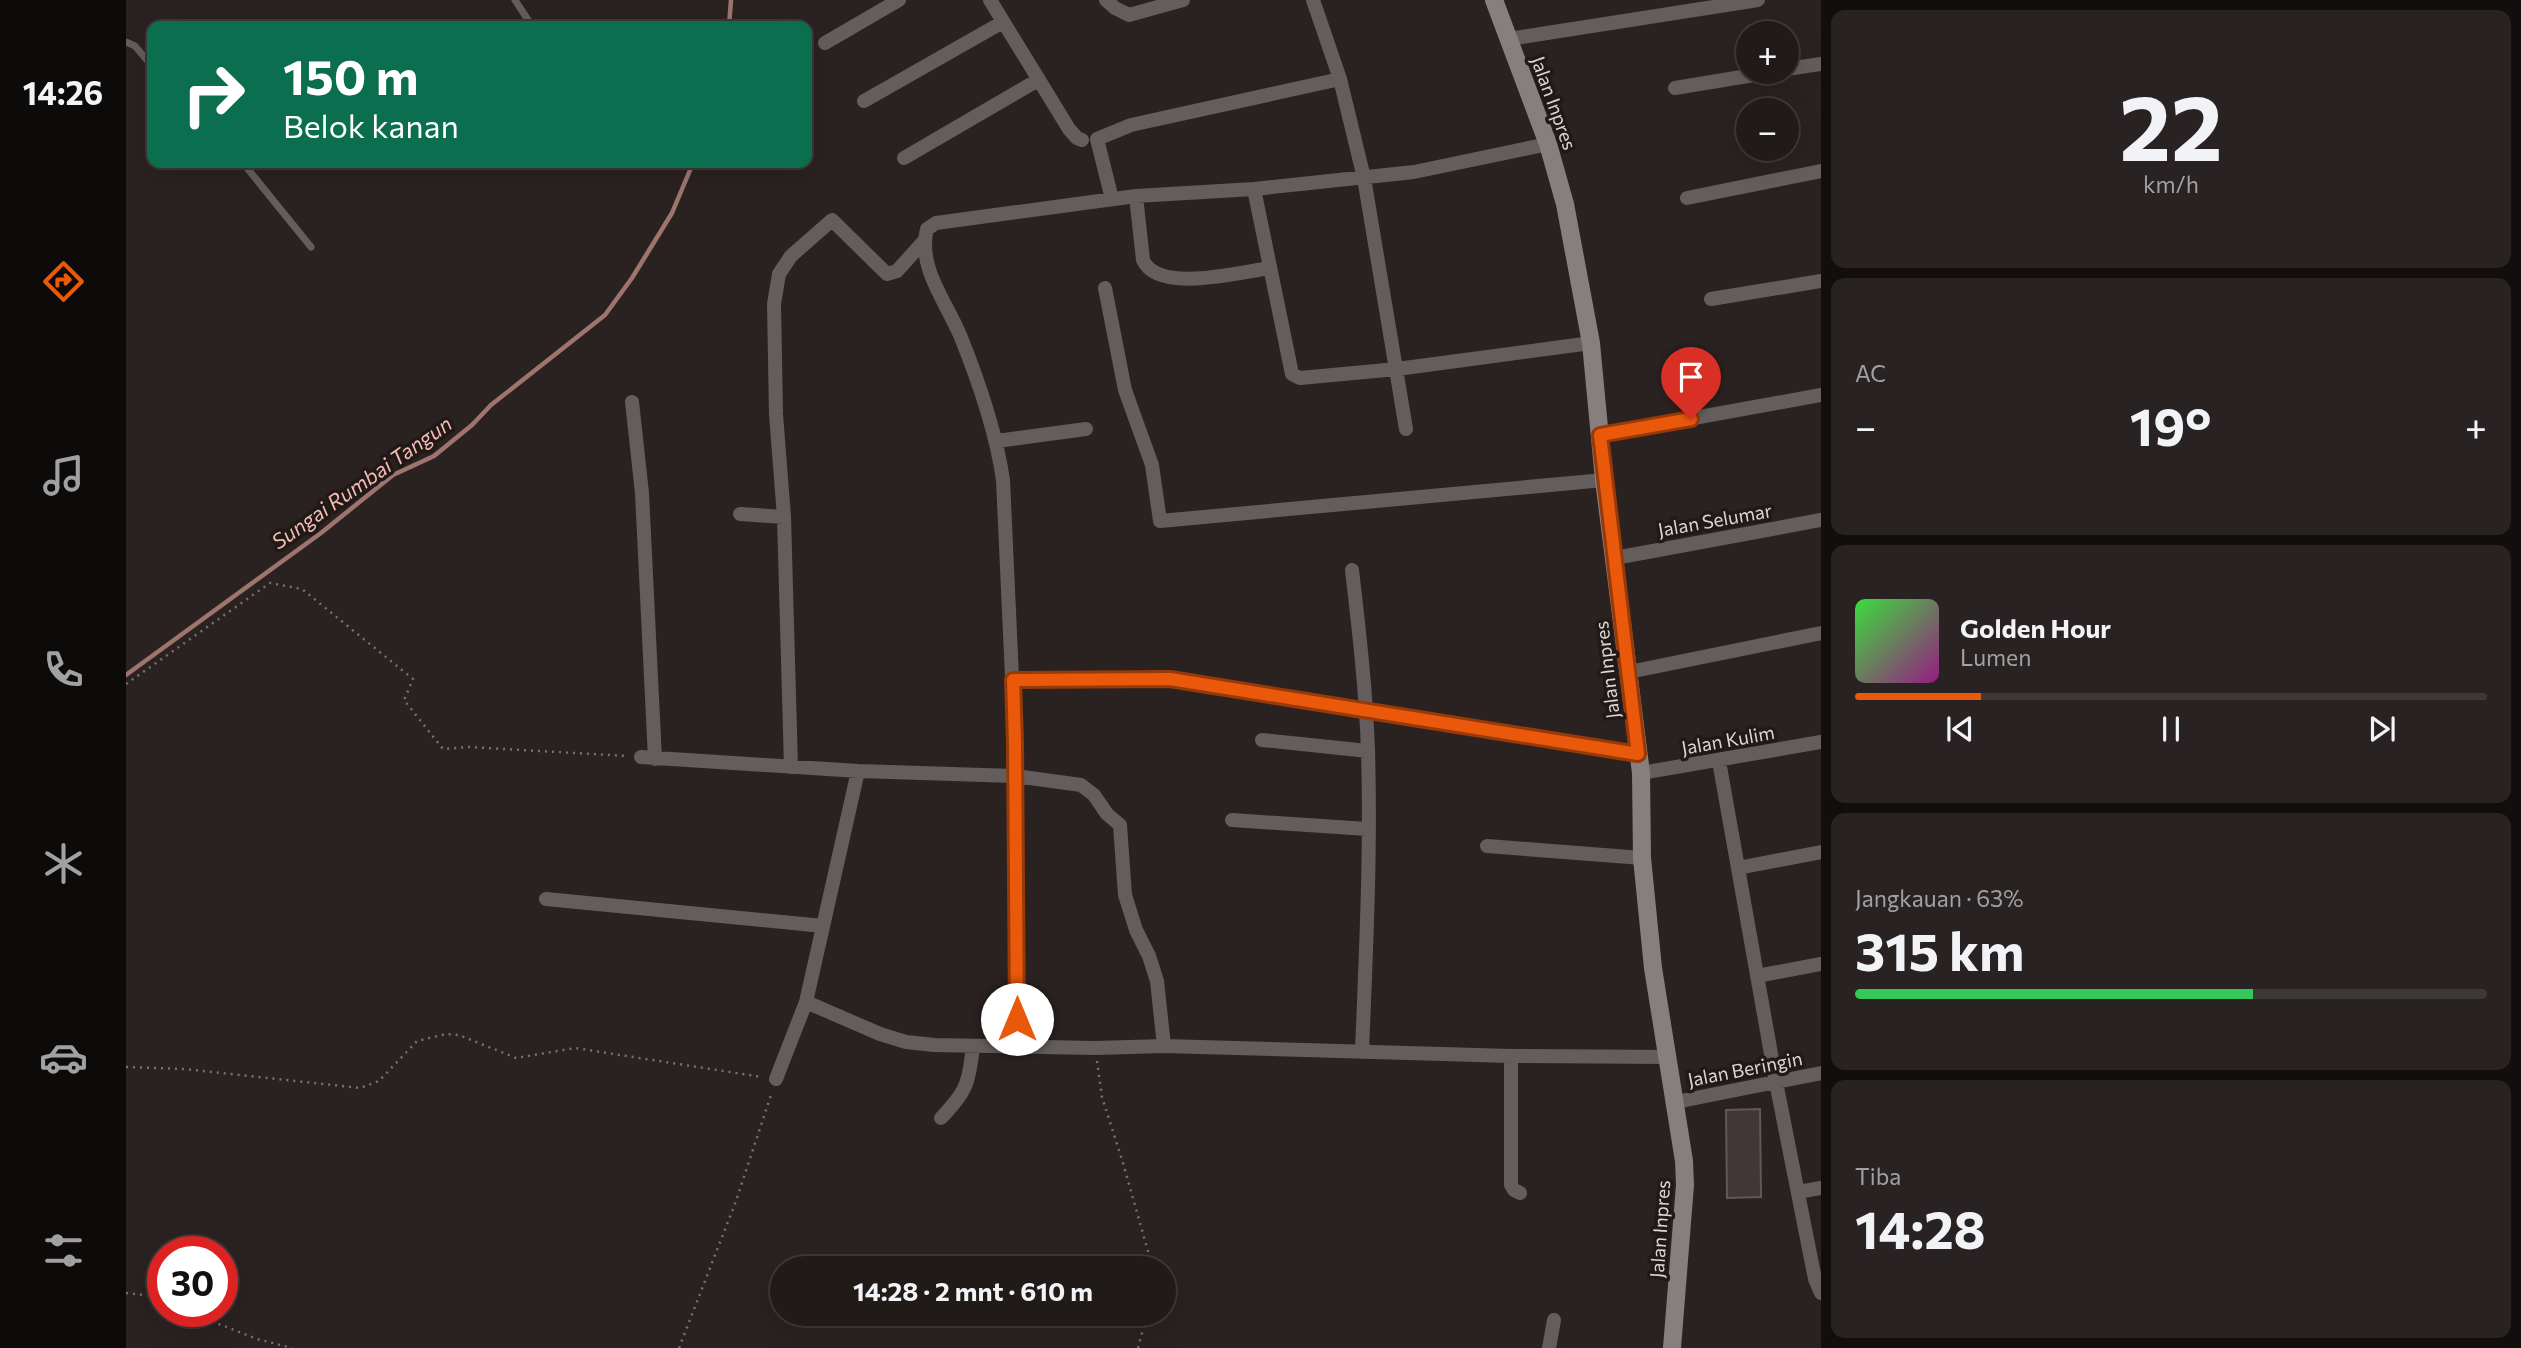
<!DOCTYPE html>
<html lang="id">
<meta charset="utf-8">
<style>
:root{--surface:#201a19;--page:#282322;--text:#f1f3f6;--muted:#a2a1a2;--line:#3d3838;--accent:#ea580c}
body{margin:0;font-family:Commissioner,sans-serif;background:var(--page);color:var(--text);height:100vh;display:flex;flex-direction:column;font-size:26px;white-space:nowrap}
*{box-sizing:border-box;margin:0}
p{font-size:23px;color:var(--muted)}
.icon{flex:none;width:38px;height:38px;fill:none;stroke:currentColor;stroke-width:2;stroke-linecap:round;stroke-linejoin:round}
.map{position:relative;flex:1;overflow:hidden}
.sheet{display:flex;flex-direction:column;gap:10px;padding:10px;background:#120e0e;width:700px}
.sheet>*{flex:none}
.top-card{position:absolute;left:21px;top:21px;width:665px;height:147px;border-radius:14px;box-shadow:0 7px 28px #0002,0 0 0 2px var(--line);background:#0b6e4f;color:#fff;overflow:hidden}
.controls{position:absolute;left:1610px;top:21px;display:grid;gap:14px}
.controls a{display:grid;place-items:center;width:63px;height:63px;border-radius:50%;background:var(--surface);box-shadow:0 7px 28px #0002,0 0 0 2px var(--line);font-size:35px}
.speed{position:absolute;left:21px;top:1236px;display:flex;gap:14px;font-size:35px;font-weight:700;text-align:center}
.speed>*{display:grid;place-content:center;width:91px;height:91px;border-radius:50%;background:var(--surface);box-shadow:0 7px 28px #0002,0 0 0 2px var(--line);line-height:1}
.speed .limit{border:10px solid #d22;background:#fff;color:#111}
.pin{position:absolute;display:grid;place-items:center;width:60px;height:60px;color:#fff;margin:-72px -30px;border-radius:50% 50% 50% 0;rotate:-45deg;box-shadow:0 0 7px #0007}
.pin .icon{rotate:45deg}
.me{position:absolute;width:77px;margin:-38px;rotate:0deg;stroke-linejoin:round;filter:drop-shadow(0 0 5px #0008)}
.turn{display:flex;align-items:center;gap:24px;height:147px;padding:0 21px;font-size:32px}
.turn .icon{width:91px;height:91px;stroke-width:2.5}
.turn b{display:block;font-size:49px;line-height:60px}
.big{font-size:52px;font-weight:700;line-height:1.1}
.sheet .card{flex:1;display:flex;flex-direction:column;justify-content:center;gap:10px;min-width:0;padding:0 24px;border-radius:14px;background:var(--page)}
.sheet .dial{align-items:center;gap:0}
.dial b{font-size:91px;line-height:1}
.song{display:flex;align-items:center;gap:21px}
.cover{width:84px;height:84px;border-radius:10px;background:linear-gradient(135deg,hsl(120 70% 55%),hsl(310 70% 35%))}
.played{height:7px;border-radius:4px;background:linear-gradient(90deg,var(--accent) 20%,var(--line) 20%)}
.keys{display:flex;justify-content:space-around;direction:ltr}
.heat{display:flex;justify-content:space-between;align-items:center;font-size:38px;direction:ltr}
.charge{height:10px;border-radius:5px;background:linear-gradient(90deg,#34c759 63%,var(--line) 0)}
.trip{position:absolute;left:644px;top:1256px;width:406px;height:70px;border-radius:35px;background:var(--surface);box-shadow:0 7px 28px #0002,0 0 0 2px var(--line);font-weight:700;line-height:70px;text-align:center}
main{display:flex;flex:1;min-height:0}
.menu{display:flex;flex-direction:column;width:126px;justify-content:space-around;align-items:center;background:#0d0a0a;color:var(--muted)}
.menu .icon{width:49px;height:49px}
.menu .on{color:var(--accent)}
.menu b{font-size:32px;color:var(--text)}
.map>svg:first-child{display:block}
.lines{fill:none;stroke-linecap:round;stroke-linejoin:round}
.stream{stroke:#9f746e;stroke-width:4.5}
.building{fill:#403736;stroke:#625856;stroke-width:2}
.path{stroke:#787170;stroke-width:2.5;stroke-dasharray:2 5;stroke-linecap:butt}
.service{stroke:#635e5d;stroke-width:7}
.minor{stroke:#635e5d;stroke-width:14}
.secondary{stroke:#867f7d;stroke-width:18}
.route-casing{stroke:#983908;stroke-width:18}
.route{stroke:#ea580c;stroke-width:12}
.labels{text-anchor:middle;stroke-width:7;stroke-linejoin:round;paint-order:stroke}
.street-label{font-size:19px;fill:#dbd5d4;stroke:#211917}
.water-label{font-size:21px;font-style:italic;fill:#f4bcb3;stroke:#211917}
</style>
<main>
<nav class="menu">
<b>14:26</b>
<svg class="icon on" aria-label="directions" viewBox="0 0 24 24"><path d="M12 3l9 9-9 9-9-9zM9 14v-3h6M13 9l2 2-2 2"/></svg>
<svg class="icon" aria-label="music" viewBox="0 0 24 24"><path d="M9 18V5l10-2v13"/><circle cx="6" cy="18" r="3"/><circle cx="16" cy="16" r="3"/></svg>
<svg class="icon" aria-label="phone" viewBox="0 0 24 24"><path d="M5 4h4l2 5-3 2q2 4 5 5l2-3 5 2v4C11 20 4 13 5 4z"/></svg>
<svg class="icon" aria-label="climate" viewBox="0 0 24 24"><path d="M12 3v18M4 7l16 10M4 17L20 7"/></svg>
<svg class="icon" aria-label="car" viewBox="0 0 24 24"><path d="M5 17H2v-5l4-1 3-4h7l3 4 3 1v5h-3M9 17h6M6 11h13"/><circle cx="7" cy="17" r="2"/><circle cx="17" cy="17" r="2"/></svg>
<svg class="icon" aria-label="filters" viewBox="0 0 24 24"><path d="M4 7h16M4 17h16"/><circle cx="9" cy="7" r="2"/><circle cx="15" cy="17" r="2"/></svg>
</nav>
<div class="map">
<svg width="1695" height="1348" viewBox="0 0 1695 1348">
<rect width="100%" height="100%" fill="#2a2221"/>
<g class="lines">
<path class="stream" d="M603,26l2,-26
M0,675l195,-142 72,-58 41,-19 38,-31 19,-20 114,-90 27,-37 40,-65 21,-50"/>
</g>
<path class="building" d="M1634,1109l1,88 -34,1 -1,-88z"/>
<g class="lines">
<path class="path" d="M0,684l144,-101 32,6 111,90 -9,21 39,49 26,-2 158,9
M971,1061l5,36 21,66 30,106
M0,1067l58,2 176,19 19,-7 38,-40 29,-7 13,1 57,23 59,-10 187,29
M0,1293l27,3 10,4
M60,1311l71,28 35,9
M553,1348l57,-147 36,-109
M1012,1348l9,-34"/>
<path class="service" d="M389,0l17,26
M0,42l9,4 17,20
M117,163l68,84"/>
<path class="minor" d="M864,0l79,129 8,9 5,2
M980,0l9,8 14,7 54,-15
M1187,0l27,79 24,99 42,251
M1383,39l249,-39
M699,43l74,-43
M1661,69l34,-5
M1549,88l97,-16
M738,101l139,-79
M778,158l134,-78
M1128,189l38,185 8,4 97,-9 194,-26
M1010,196l7,64c15,34 97,12 127,8
M1561,198l134,-27
M986,199l-15,-60 34,-14 209,-46
M979,288l20,102 27,75 8,56 444,-41
M1585,299l110,-18
M506,402l10,91 13,266
M1474,435l221,-40
M871,441l89,-12
M614,514l44,3
M1489,558l206,-38
M1226,570c7,60 14,121 16,181 3,100 -2,200 -6,300
M1503,672l192,-39
M886,680l158,-1 468,75
M1136,740l106,11
M515,757l217,14 157,5 66,9 13,10 13,19 13,11 5,70 11,35 13,26 8,25 7,65
M1593,761l57,321 39,197 6,14
M665,767l-7,-250 -8,-103 -2,-110 5,-30 12,-18 41,-36 55,54 10,-3 27,-30
M1515,773l180,-31
M1106,820l135,9
M1361,846l155,12
M1612,868l83,-16
M420,899l277,27
M1631,976l64,-12
M680,1002l74,32 26,8 28,3 161,3 69,-2 347,10 158,1
M891,1046l-2,-303 -12,-263c-7,-49 -24,-98 -43,-145 -14,-33 -43,-69 -33,-106l9,-6 200,-27 118,-7 160,-17 134,-28
M1385,1056v129l3,5 6,3
M650,1079l30,-77 52,-231
M1550,1102l145,-29
M815,1118c26,-27 28,-35 32,-72
M1672,1192l23,-4
M1423,1348l5,-28"/>
<path class="secondary" d="M1368,0l54,144 17,60 26,139 13,137 37,293 1,85 11,110 31,193 1,24 -13,163"/>
</g>
<g class="lines">
<defs>
<path id="route" d="M891,1019l-2,-276 -2,-63 157,-1 468,75 -38,-319 91,-16"/>
</defs>
<use href="#route" class="route-casing"/>
<use href="#route" class="route"/>
</g>
<g class="labels">
<g class="street-label">
<text transform="translate(1428 103) rotate(70)" y="7">Jalan Inpres</text>
<text transform="translate(1589 520) rotate(-10)" y="7">Jalan Selumar</text>
<text transform="translate(1481 670) rotate(-97)" y="7">Jalan Inpres</text>
<text transform="translate(1602 740) rotate(-10)" y="7">Jalan Kulim</text>
<text transform="translate(1619 1069) rotate(-11)" y="7">Jalan Beringin</text>
<text transform="translate(1534 1229) rotate(-86)" y="7">Jalan Inpres</text>
</g>
<g class="water-label">
<text transform="translate(236 483) rotate(-35)" y="7">Sungai Rumbai Tangun</text>
</g>
</g>
</svg>
<div class="controls">
<a>+</a>
<a>−</a>
</div>
<div class="speed"><div class="limit">30</div></div>
<div class="pin" style="left:1565px;top:419px;background:#d93025"><svg class="icon" aria-label="arrive" viewBox="0 0 24 24"><path d="M6 21V4h12l-3 4 3 4H6"/></svg></div>
<svg class="me" style="left:891px;top:1019px" viewBox="-20 -20 40 40"><circle r="19" fill="#fff"/><path d="M0-13L10 11 0 6-10 11z" fill="#ea580c"/></svg>
<div class="trip">14:28 · 2 mnt · 610 m</div>
<div class="top-card">
<div class="turn"><svg class="icon" aria-label="right" viewBox="0 0 24 24"><path d="M7 20v-9h11M14 6l5 5-5 5"/></svg><div><b>150 m</b>Belok kanan</div></div>
</div>
</div>
<section class="sheet">
<div class="card dial"><b>22</b><p>km/h</p></div>
<div class="card"><p>AC</p>
<div class="heat"><a>−</a><b class="big">19°</b><a>+</a></div>
</div>
<div class="card">
<div class="song"><i class="cover"></i><div><b>Golden Hour</b><p>Lumen</p></div></div>
<div class="played"></div>
<div class="keys"><svg class="icon" aria-label="previous" viewBox="0 0 24 24"><path d="M18 5L8 12l10 7zM5 5v14"/></svg><svg class="icon" aria-label="pause" viewBox="0 0 24 24"><path d="M8 5v14M16 5v14"/></svg><svg class="icon" aria-label="next" viewBox="0 0 24 24"><path d="M6 5l10 7-10 7zM19 5v14"/></svg></div>
</div>
<div class="card"><p>Jangkauan · 63%</p><b class="big">315 km</b><div class="charge"></div></div>
<div class="card"><p>Tiba</p><b class="big">14:28</b></div>
</section>
</main>
